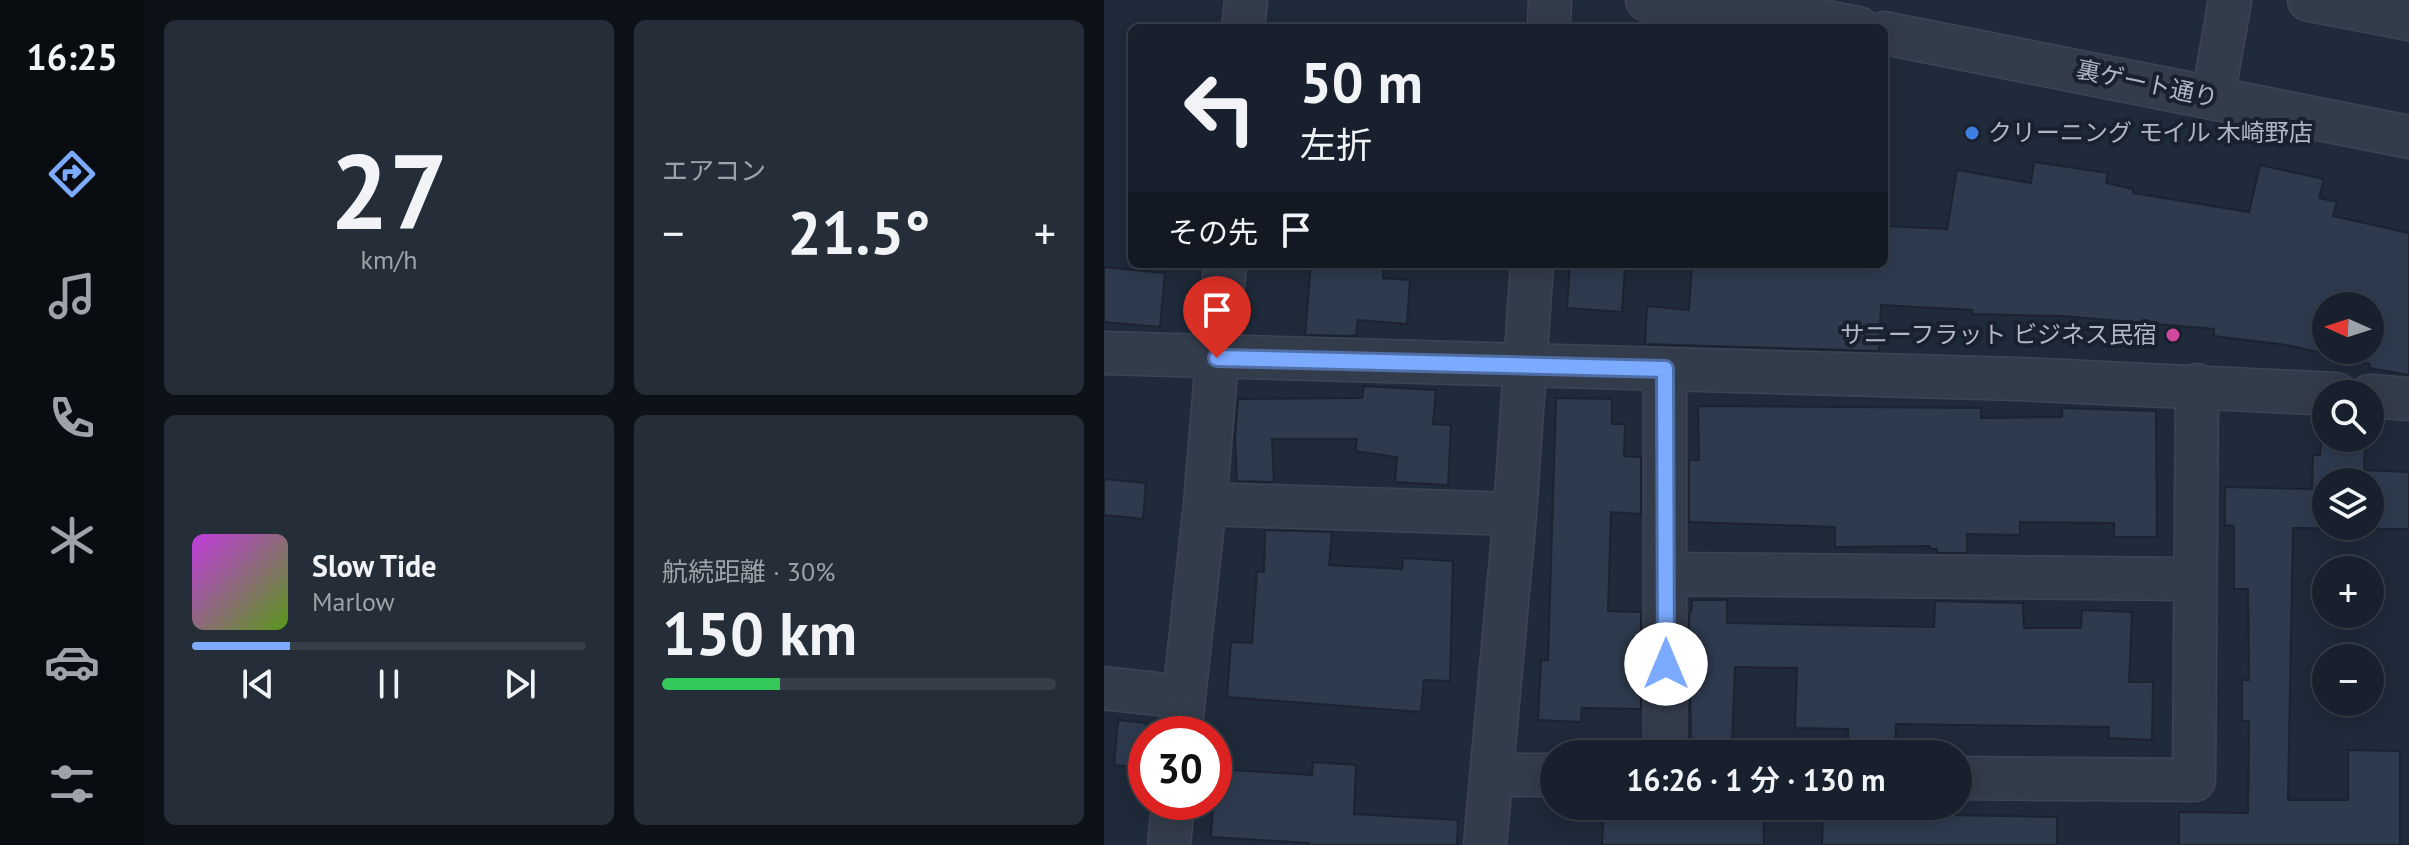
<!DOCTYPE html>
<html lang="ja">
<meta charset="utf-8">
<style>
:root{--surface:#17202c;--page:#242d38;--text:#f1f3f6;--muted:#9ea3a9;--line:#363e48;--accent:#7baaff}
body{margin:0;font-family:"PT Sans","Noto Sans JP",sans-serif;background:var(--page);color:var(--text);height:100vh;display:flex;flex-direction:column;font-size:30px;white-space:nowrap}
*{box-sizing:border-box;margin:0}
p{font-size:26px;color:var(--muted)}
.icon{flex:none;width:44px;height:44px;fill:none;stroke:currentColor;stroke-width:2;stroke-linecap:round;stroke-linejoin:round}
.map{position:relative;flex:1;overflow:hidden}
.panel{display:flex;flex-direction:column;gap:20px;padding:20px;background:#0d1218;width:960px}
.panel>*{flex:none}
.banner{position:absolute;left:24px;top:24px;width:760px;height:244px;border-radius:12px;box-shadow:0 4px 20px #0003,0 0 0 2px var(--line);background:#17202c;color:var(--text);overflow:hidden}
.needle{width:52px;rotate:273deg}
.controls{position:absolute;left:1208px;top:292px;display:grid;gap:16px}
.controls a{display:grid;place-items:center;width:72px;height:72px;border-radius:50%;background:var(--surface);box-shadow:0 4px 20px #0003,0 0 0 2px var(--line);font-size:40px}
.speed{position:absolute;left:24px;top:716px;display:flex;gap:16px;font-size:40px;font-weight:700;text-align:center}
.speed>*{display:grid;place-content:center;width:104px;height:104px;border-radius:50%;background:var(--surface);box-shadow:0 4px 20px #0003,0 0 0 2px var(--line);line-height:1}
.speed .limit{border:12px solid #d22;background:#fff;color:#111}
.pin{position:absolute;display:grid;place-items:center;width:68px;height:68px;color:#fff;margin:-82px -34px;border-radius:50% 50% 50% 0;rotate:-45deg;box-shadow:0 0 8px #0007}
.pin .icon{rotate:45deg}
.me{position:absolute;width:88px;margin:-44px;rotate:0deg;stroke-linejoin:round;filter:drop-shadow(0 0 6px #0008)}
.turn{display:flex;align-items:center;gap:28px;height:168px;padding:0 40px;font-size:36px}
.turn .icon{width:104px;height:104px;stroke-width:2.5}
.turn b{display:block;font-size:56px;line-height:68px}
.then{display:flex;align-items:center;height:76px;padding:0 40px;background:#0003;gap:16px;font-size:30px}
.big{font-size:60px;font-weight:600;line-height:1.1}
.panel .tile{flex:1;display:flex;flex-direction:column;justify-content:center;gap:12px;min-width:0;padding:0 28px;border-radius:12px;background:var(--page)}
.panel .dial{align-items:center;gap:0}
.dial b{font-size:104px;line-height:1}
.song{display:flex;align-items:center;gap:24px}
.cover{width:96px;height:96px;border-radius:12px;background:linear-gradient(135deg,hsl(290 70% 55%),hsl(90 70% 35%))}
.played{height:8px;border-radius:4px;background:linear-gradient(90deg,var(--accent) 25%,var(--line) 25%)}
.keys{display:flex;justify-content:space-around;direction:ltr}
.heat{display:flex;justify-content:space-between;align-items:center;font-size:44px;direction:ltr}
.charge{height:12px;border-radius:6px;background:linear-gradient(90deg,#34c759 30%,var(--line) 0)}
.panel .tiles{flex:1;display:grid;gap:20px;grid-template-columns:repeat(2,1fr)}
.trip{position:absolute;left:436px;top:740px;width:432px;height:80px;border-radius:40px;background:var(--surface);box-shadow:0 4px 20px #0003,0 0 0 2px var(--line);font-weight:600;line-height:80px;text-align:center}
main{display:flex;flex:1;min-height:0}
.menu{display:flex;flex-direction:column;width:144px;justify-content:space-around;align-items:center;background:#090d12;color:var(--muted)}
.menu .icon{width:56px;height:56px}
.menu .current{color:var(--accent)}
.menu b{font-size:36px;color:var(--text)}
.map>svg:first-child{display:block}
.building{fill:#2e3b4f;stroke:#1b2331;stroke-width:2;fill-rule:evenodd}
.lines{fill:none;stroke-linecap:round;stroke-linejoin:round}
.minor-casing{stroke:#3d4554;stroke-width:45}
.minor{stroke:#333c4b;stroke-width:42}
.route-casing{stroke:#506ea6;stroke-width:20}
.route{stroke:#7baaff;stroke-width:14}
.shop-dot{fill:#3f7fe0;stroke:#19212f;stroke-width:3}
.hotel-dot{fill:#d1479c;stroke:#19212f;stroke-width:3}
.labels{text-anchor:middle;stroke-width:8;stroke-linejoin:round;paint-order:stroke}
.street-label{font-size:24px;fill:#aeb7c7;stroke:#19212f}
.poi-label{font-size:24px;fill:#aeb7c7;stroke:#19212f;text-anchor:start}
</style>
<main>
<nav class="menu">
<b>16:25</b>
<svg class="icon current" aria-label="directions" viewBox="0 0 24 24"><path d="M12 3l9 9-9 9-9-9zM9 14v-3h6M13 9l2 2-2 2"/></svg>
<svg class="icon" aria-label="music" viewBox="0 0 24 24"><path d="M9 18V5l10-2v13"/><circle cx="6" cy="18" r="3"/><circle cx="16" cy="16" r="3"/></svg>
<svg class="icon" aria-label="phone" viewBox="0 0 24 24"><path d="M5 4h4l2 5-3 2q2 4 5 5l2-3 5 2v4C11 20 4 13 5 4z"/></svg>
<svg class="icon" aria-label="climate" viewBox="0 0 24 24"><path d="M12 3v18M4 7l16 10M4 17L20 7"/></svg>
<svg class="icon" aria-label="car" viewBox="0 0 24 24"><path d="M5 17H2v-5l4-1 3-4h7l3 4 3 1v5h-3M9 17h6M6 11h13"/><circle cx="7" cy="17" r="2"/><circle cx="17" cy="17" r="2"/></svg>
<svg class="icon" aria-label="filters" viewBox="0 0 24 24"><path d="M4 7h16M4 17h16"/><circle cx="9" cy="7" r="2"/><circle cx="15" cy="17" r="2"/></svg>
</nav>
<section class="panel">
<div class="tiles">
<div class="tile dial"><b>27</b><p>km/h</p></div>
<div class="tile"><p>エアコン</p>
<div class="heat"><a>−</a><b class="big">21.5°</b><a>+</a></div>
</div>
<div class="tile">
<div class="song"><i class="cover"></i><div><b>Slow Tide</b><p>Marlow</p></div></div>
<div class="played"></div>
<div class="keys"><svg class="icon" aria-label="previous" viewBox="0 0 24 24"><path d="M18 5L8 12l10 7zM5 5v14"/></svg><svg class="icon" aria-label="pause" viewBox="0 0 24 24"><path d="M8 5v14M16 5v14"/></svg><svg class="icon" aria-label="next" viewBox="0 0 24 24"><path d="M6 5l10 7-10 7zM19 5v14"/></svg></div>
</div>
<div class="tile"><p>航続距離 · 30%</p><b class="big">150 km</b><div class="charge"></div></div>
</div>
</section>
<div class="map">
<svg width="1305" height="845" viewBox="0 0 1305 845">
<rect width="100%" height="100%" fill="#1f2a3a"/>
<path class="building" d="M930,162l74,11 -2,10 27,6v4l116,19 11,-47 64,14 -5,19 18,4 -4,14 76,17v142l-40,-7 1,-4 -83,-19 -73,-9v-7l-153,-13 -89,-2v-4l-91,-5 -2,46 -234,-7 2,-38 42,4 3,-46 145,3v-3h47v-38l63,3 10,-59 74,13zM1222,306h44v44h-44z
M207,264h73l-1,14 27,2 -3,44 -49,-4 -2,16 -51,-1z
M466,264l55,3 -3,45 -55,-4z
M0,267l61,6 -5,54 -56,-5z
M260,386l72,4 -3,34 18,1 -3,60 -53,-3 2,-25 -42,-6 2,-12h-85l2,43 -37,-1 -2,-43 3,-39 124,-1z
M452,398l56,1v25h13l-1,32 17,1v57l-30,-2 -3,99 33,1v97l-59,-1 -1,14 -43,-2 3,-60h7z
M594,406l283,2v10l81,-1v-9l94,3 1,126h-43v-14l-94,-1v13l-53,-1v19h-30v-4h-7v-3l-95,1v-20l-146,-5v-62h10z
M1217,443l44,2 -1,25 45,2v57l-116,-1 -5,272h60v-50l52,1v94h-221v-33l69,1 1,-92h-7v-41h7l-1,-91h-14v-63l-9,-1v-38l87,2 1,-34h7zM1222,482h44v44h-44z
M0,479l42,4 -3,36 -39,-4z
M161,530l67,2 -3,33 73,4 1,-11 50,3 -3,120 -26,-1 -3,32 -194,-15 4,-55 21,1 5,-72 7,1z
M588,600h35v23l207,4 1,-26 88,2 1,25h57l1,-18 50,2 -3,70h24l-1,58 -44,-2 1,-11 -213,-3 -1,29 -47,-2v-22l-53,-1 2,-60 -62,-1 -3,81 -41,-1 -2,-134h2z
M14,720l28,3v46l-32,-4z
M209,762l43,3 -2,49 104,6 -1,25h-148v-2l-98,-6 4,-68 97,6z
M500,806h159l1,39h-162z
M719,813l234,4v28h-235z"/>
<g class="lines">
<defs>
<path id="minor" d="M543,0l153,17 58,11
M1205,0l100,19
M139,28l3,-28
M445,28l1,-28
M780,33l525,104
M1109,97l17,-97
M0,353l915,26 317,15
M561,369v385
M1266,396l39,3
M101,504l310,10
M562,574l529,5
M0,688l80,9
M76,734l25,-230 20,-240
M387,775h63
M854,778l236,2 3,-395
M65,845l4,-43
M381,845l30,-331 17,-250"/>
</defs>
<use href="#minor" class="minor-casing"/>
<use href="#minor" class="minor"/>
</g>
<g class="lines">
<defs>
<path id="route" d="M113,358l448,11 1,295"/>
</defs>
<use href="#route" class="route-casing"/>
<use href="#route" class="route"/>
</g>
<circle class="shop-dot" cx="868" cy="133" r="8"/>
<circle class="hotel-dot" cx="1069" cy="335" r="8"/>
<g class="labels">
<g class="street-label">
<text transform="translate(1043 84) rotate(12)" y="8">裏ゲート通り</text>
</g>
<g class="poi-label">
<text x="884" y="141">クリーニング モイル 木崎野店</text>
<text x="1053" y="343" text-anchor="end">サニーフラット ビジネス民宿</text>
</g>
</g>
</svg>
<div class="controls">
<a><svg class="needle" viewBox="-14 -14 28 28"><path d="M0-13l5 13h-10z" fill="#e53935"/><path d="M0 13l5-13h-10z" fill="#9ea3a9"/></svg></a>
<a><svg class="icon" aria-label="search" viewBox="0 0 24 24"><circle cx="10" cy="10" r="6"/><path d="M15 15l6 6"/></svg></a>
<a><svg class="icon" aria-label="layers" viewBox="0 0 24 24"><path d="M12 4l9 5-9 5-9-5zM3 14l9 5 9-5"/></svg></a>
<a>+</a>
<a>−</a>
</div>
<div class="speed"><div class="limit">30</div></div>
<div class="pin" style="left:113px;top:358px;background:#d93025"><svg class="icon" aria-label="arrive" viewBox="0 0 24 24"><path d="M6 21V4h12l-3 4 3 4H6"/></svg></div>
<svg class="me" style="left:562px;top:664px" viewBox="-20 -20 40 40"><circle r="19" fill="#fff"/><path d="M0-13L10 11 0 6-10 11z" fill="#7baaff"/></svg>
<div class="trip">16:26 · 1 分 · 130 m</div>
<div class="banner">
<div class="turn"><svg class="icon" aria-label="left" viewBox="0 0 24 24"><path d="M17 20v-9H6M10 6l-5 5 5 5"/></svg><div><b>50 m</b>左折</div></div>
<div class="then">その先<svg class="icon" aria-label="arrive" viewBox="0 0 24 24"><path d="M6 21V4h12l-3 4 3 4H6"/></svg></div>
</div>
</div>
</main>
